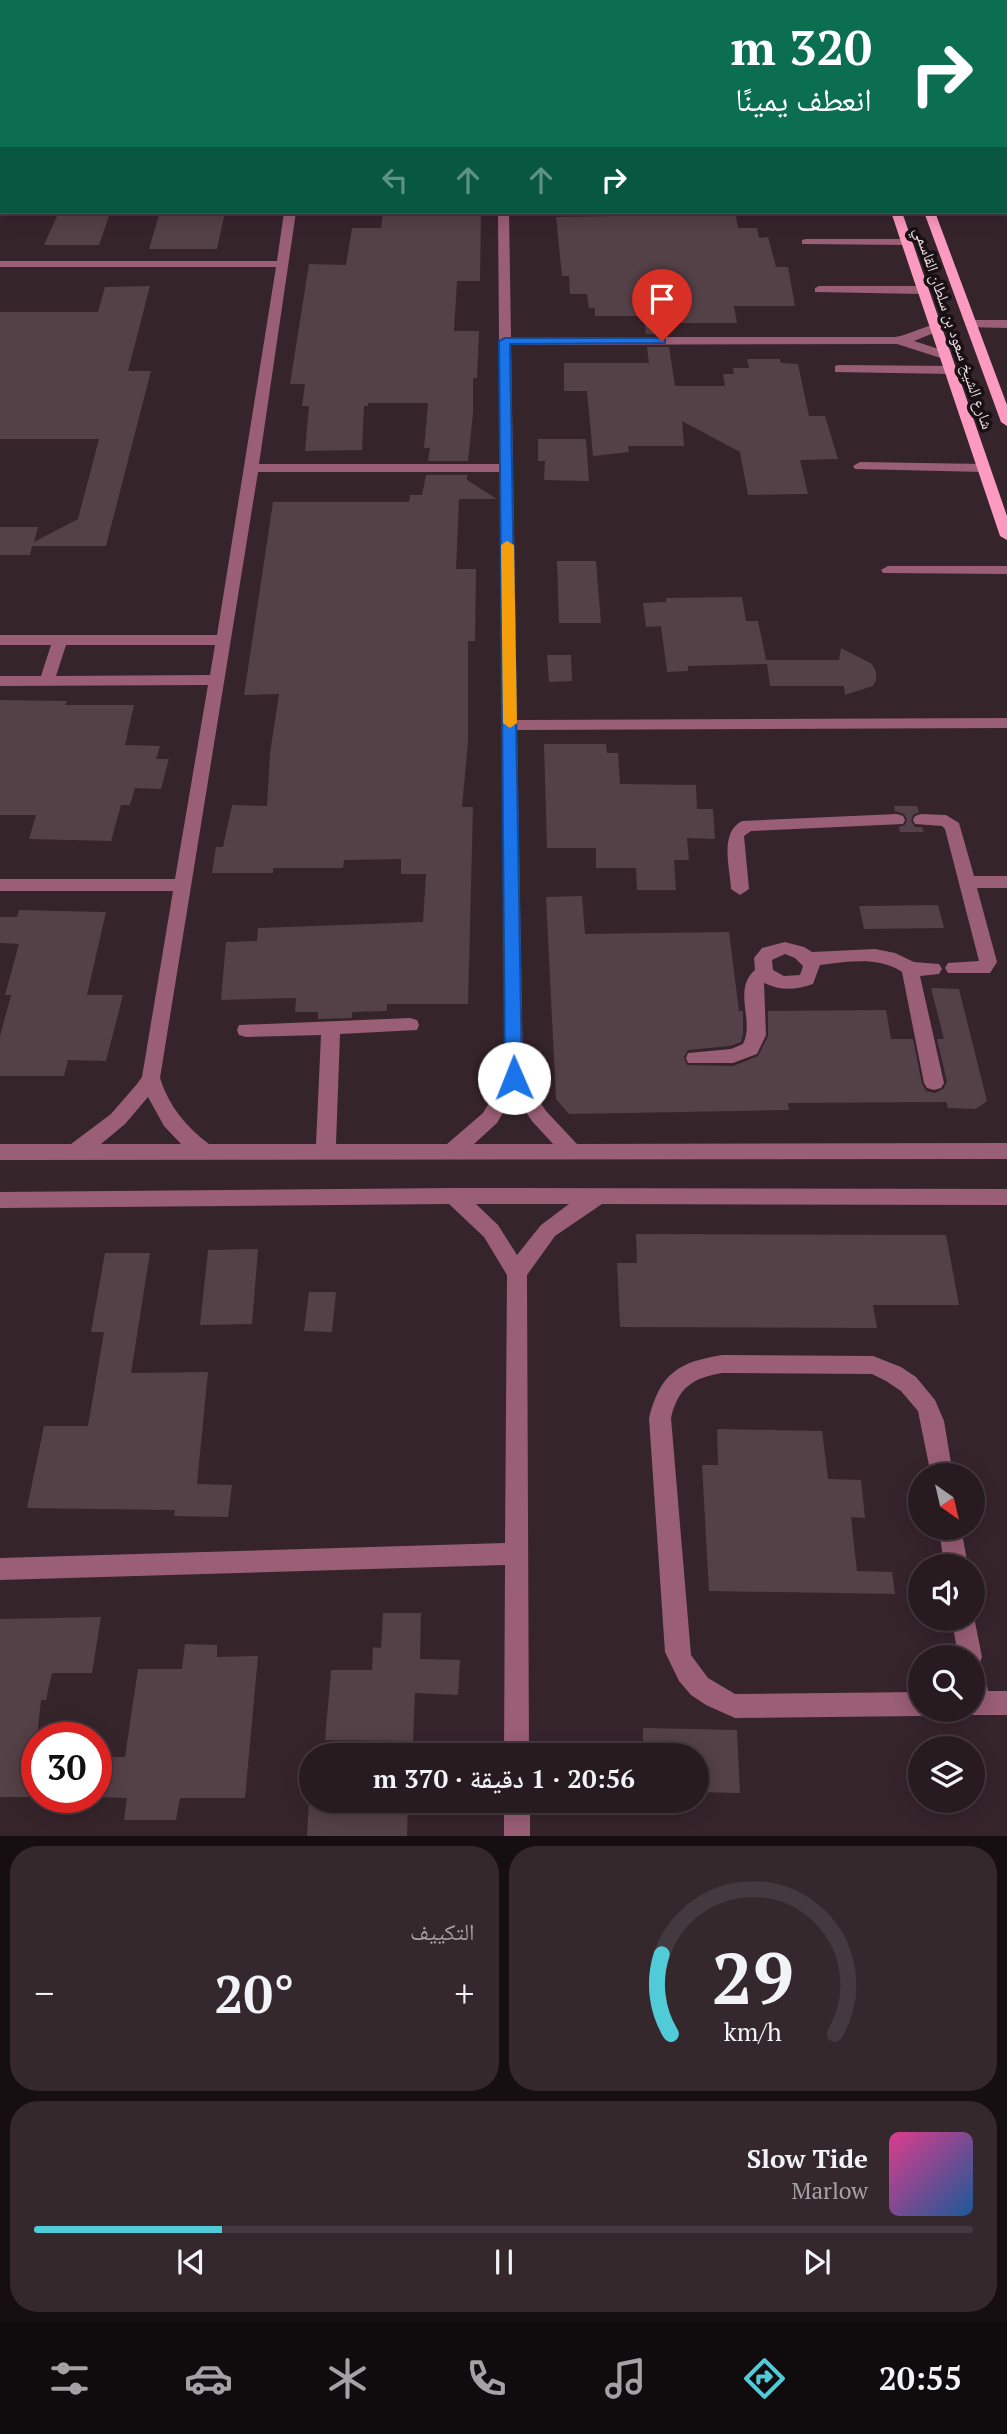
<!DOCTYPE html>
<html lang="ar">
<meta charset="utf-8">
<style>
:root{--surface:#281b20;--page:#34282d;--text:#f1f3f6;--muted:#a5a1a5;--line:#44393e;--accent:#52cbd9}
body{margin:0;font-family:"PT Serif","Noto Naskh Arabic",serif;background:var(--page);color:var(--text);direction:rtl;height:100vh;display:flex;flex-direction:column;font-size:26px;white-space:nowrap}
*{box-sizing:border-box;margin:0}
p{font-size:23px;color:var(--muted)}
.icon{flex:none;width:38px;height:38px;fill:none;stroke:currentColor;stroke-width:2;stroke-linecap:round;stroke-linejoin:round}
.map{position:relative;height:1836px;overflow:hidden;direction:ltr}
.sheet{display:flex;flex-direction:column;gap:10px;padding:10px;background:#160f12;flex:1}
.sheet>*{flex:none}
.top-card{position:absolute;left:0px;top:0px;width:1008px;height:214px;box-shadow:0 4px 18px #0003,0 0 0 2px var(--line);direction:rtl;background:#0b6e4f;color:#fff;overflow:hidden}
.needle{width:46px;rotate:146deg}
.controls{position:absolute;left:908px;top:1463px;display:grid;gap:14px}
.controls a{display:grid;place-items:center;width:77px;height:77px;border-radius:50%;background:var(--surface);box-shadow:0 4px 18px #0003,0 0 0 2px var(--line);font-size:35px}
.speed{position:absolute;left:21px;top:1722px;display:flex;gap:14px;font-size:35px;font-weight:700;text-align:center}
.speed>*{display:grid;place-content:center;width:91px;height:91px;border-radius:50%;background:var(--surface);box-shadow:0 4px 18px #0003,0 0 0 2px var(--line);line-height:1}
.speed .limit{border:10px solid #d22;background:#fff;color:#111}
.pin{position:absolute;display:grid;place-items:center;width:60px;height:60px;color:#fff;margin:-72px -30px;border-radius:50% 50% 50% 0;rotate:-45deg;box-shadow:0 0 7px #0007}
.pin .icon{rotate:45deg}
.me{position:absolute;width:77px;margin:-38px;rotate:359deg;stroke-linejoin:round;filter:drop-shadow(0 0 5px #0008)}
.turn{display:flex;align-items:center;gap:24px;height:147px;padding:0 21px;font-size:32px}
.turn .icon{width:91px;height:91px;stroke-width:2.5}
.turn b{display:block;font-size:49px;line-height:60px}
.lanes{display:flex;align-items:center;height:66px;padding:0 21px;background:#0003;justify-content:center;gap:35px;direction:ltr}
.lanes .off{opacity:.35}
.big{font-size:52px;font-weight:600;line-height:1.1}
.sheet .card{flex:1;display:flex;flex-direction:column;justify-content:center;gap:10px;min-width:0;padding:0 24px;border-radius:28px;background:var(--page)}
.sheet .dial{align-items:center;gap:0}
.dial svg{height:182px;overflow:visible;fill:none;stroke:var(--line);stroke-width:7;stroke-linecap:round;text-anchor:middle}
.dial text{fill:var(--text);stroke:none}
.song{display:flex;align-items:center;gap:21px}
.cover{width:84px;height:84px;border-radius:10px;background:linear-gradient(135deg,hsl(330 70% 55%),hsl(210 70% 35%))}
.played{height:7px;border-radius:4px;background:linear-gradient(90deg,var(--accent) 20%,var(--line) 20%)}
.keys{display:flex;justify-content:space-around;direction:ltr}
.heat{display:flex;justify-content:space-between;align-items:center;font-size:38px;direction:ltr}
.sheet .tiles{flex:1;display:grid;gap:10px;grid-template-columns:1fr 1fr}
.card:last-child{grid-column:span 2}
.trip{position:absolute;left:299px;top:1743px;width:410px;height:70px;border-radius:35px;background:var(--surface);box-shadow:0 4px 18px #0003,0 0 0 2px var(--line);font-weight:600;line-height:70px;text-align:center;direction:rtl}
.dock{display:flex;height:112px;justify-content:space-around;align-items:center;background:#100b0d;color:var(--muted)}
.dock .icon{width:49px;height:49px}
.dock .current{color:var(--accent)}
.dock b{font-size:32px;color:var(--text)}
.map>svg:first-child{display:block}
.building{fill:#544047}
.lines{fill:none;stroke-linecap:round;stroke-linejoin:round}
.minor{fill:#9a5e75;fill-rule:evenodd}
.major{fill:#fc9ac0;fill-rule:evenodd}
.route{fill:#1a73e8;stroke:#114b97;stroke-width:2}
.slow{fill:#f59e0b}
.labels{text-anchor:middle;stroke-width:7;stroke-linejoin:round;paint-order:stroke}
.far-street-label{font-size:16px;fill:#e9dce0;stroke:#181013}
</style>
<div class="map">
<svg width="1007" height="1836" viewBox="0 0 1007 1836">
<rect width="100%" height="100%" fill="#36242b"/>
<path class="building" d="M173,212h52l-8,37h-68l10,-34h13z
M383,212l98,1 -1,68h-23l-3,50h25l-2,47h-4v36l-5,47h-40l2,-13h-6l4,-45h-60v3h-4l-2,44 -57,1 4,-45h-7l3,-22h-15l19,-120 37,1 6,-37h29z
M678,212h57l3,16h19l2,10 9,-1 8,30h12l7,39h-61l3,17h-72l2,11h-21l-2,-18h-49v-8h-6l-2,-14h-17l-1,-18h-7l-6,-59 122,-2z
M57,216h52l-10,29h-55z
M150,286l-22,85h23l-45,175h-74l-2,9h-30v-28h38l-4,15 44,-23 21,-80h-99v-127h98l7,-25z
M647,347h22l6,39h50l-2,-12h11l-1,-6h16l-2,-9h33l1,4 17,1 11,52h16l13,43 -38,1 8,34 -60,1 -8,-43 -58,-31 2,25h-56l1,6 -36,4 -6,-65h-23v-28h85z
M538,439h48l3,42 -45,-1 1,-19h-7z
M426,475h41v5l30,19h-38l-3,70h20l-1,72h-7v101l-6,65h11l-5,197h-81v7l-35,1v6l-34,1v-7h-23l1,-14 -75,2 5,-58 31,-1 1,-13 165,-6 3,-48h-25v-15l-57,1 -1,8h-70v5h-61l4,-26h7l9,-42 35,1 3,-53 9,-59 -35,1 29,-193h136l1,-7h12z
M557,561h39l5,62h-42z
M742,597l4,24h12l9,43 -1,-4h73l2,-12 31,16 4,8v8l-3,6 -28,9 -1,-9h-74l-3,-22 -79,2v5l-21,1 -6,-46 -15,1 -3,-24 23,-1v-4z
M547,655h24l1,26 -23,1z
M0,700l67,1 -2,4h69l-9,40 35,1 -4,13h13l-8,30 -26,-1 -5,17h-9l-10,36 -82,-2 7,-24h-36z
M544,744h62l1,9h11l2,31 76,1 1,24h16l2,30 -28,-1 2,22h-15l2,30h-39l-1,-22h-40v-20h-49z
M894,806h23l2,6 -6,3 -2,6 4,6h7l2,5h-24l-1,-5 6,-2 2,-6 -3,-5 -9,-3z
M582,896l3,38 144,-2 10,79h4v23l-2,8 -11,4 -42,4 -4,7 3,8 46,1 25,-10 10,-20v-25l118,-1 5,29h22l9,45 4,7 9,2 8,-4 4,-7 -10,-43h7l-13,-51 28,1 28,112 -11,8 -28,-1 -2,-6 -158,1 1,7 -220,4 -13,-15 -10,-202z
M938,905l6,23 -80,1 -5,-23z
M19,910l87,2 -19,83h36l-17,66 -38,-1 -4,16h-64v-40l11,-41h-6l14,-51 -19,-1v-26h17z
M636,1234l310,1 13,70h-86l4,23 -257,-1 -3,-64h20z
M258,1249l-6,75 -52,1 8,-75z
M105,1253h45l-19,120 77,-1 -11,112 35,1 -4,32 -54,-1 1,-6 -148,-2 17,-82h44l16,-94h-13z
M309,1292h27l-4,40 -28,-1z
M717,1429l105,2 6,48 33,1 4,38 -14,-1 6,54 35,1 3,22 -186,-3 -7,-126h16z
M383,1613h38l-1,46 40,1 -2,35 -43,-2 -2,48 -88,-1 6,-70h41l1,-23 8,1z
M101,1617l-9,56h-40l-6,27h-5l-4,38v59h-37v-178z
M185,1644l32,1v12l41,-1 -13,142h-65l-4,22h-52l3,-22 -31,-1v-40h29l13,-88h44z
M643,1728l94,2 3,63 -44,-1v-37h-53z
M309,1801h99l-1,35h-100z"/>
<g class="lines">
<path class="minor" d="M39,0h10v2h-10z
M202,0h10v2h-10z
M319,0h10v2h-10z
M496,0h10v2h-10z
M748,0h10v2h-9z
M0,83h2v6h-2z
M0,165h2v6h-2z
M284,212h12l-37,252h241l-2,-252h11l2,125h384c14,-2 35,-14 46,-13v6l-27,11 37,12v6l-4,1 -50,-16 -386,1 6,375 490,-2v10l-490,2 6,347 23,34 31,33 430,-1v16l-1007,1v-16h71l40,-30 26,-30 5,-7 31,-186h-173v-12h175l33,-194 -208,1v-10h41l10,-31h-51v-10h217l59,-368h-276v-6h277zM258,472h242l5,605 -22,36 -36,31h-111l4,-110 77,-4 2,-5 -2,-5 -7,-2 -171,7 -2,5 2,5 7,2 75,-2 -5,109h-107c-24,-18 -40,-38 -49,-66zM66,645h149l-5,30 -154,1zM514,1094l18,27 21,23h-79l23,-21zM148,1097l16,29 17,18h-80l24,-20z
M806,239h100l6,3 -6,3 -104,-1v-4z
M819,286h104l6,4 -6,4 -108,-2v-4z
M971,320h36v8l-40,-1 -2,-3z
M839,365l112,1 6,4 -6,4 -116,-2v-6z
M860,462l124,2 7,4 -7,4 -129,-3 -2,-3z
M888,566h119v8l-124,-1 -2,-3z
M897,814l6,2 2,4 -2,4 -152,7 -7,5 5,53 -9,6 -9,-6c-1,-22 -12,-56 11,-68z
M921,814l25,1 13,8 15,53h33v12h-30l20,74 -7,11h-42l-3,-5 3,-5 31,-2 -34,-132 -3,-3 -27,-2 -2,-4 2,-4z
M785,942l19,5 8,5 63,-3 20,4 19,9 25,2 3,5 -3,5 -19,2 24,107 -3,5 -7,2 -7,-2 -3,-5 -22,-111c-24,-16 -55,-10 -82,-7l-7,19c-17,6 -32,7 -49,-1l2,52 -9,19 -24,9h-45l-2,-5 2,-5 43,-4 12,-5c12,-24 -11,-54 12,-74l-1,-12 8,-10zM785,954l10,4 8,8 -3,9 -16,1 -11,-6 -1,-10z
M454,1188l553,1v16l-405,-1 -47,32 -28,39 2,480h-25l1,-190 -505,15v-22l505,-15 2,-268 -23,-38 -35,-33 -449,4v-16zM476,1204h93l-28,21 -24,30 -19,-30z
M722,1355l151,1 28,11 15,10 19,23 9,21 9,54h-22l-13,-64 -17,-20 -15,-10 -14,-7 -150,-1c-30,5 -44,15 -51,45l20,237 17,23 27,16 185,-2v18h10l-1,3 -9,3 -185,2 -29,-13 -15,-10 -12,-14 -14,-29 -16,-234c11,-44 29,-56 73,-63z
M939,1528h22l7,38h-24z
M973,1612l9,45 -3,8 6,10 3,16h19v24h-34l-10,-5h10v-53h-15l-6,-38h21z
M504,1801h26v35h-26z"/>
<path class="major" d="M820,0h10v2h-10z
M846,0h10v2h-10z
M891,212h11l105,304v24l-7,-4z
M924,212h11l72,193v21l-6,-4z"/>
</g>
<path class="route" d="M662,338l3,1v4l-155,1 12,734 -2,5h-12l-3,-5 -6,-737 6,-3z"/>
<path class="slow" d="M507,541l7,4 3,178 -7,5 -7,-5 -2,-178z"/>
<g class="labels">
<g class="far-street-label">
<text transform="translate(954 328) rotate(71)" y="6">شارع الشيخ سعود بن سلطان القاسمي</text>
</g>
</g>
</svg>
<div class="controls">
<a><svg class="needle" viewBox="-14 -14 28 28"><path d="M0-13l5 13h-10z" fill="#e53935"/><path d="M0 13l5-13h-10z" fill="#a5a1a5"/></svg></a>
<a><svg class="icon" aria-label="sound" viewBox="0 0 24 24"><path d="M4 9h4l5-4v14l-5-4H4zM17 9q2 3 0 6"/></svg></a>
<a><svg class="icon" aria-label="search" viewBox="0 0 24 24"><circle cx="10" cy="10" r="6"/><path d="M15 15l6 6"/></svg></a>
<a><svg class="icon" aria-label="layers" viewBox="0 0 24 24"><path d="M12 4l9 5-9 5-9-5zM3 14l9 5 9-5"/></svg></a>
</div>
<div class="speed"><div class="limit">30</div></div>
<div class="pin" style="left:662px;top:341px;background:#d93025"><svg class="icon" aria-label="arrive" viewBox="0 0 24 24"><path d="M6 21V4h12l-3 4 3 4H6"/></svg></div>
<svg class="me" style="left:514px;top:1078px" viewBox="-20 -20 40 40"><circle r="19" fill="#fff"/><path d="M0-13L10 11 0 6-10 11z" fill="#1a73e8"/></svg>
<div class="trip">20:56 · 1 دقيقة · 370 m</div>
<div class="top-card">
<div class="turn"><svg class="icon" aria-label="right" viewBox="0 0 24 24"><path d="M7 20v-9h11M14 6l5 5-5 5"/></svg><div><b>320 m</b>انعطف يمينًا</div></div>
<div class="lanes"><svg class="icon off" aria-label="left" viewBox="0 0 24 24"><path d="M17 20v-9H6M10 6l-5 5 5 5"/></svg><svg class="icon off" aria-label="ahead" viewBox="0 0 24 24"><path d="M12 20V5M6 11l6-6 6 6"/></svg><svg class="icon off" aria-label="ahead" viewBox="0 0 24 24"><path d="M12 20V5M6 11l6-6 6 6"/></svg><svg class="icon" aria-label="right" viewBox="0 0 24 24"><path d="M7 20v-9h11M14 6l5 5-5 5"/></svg></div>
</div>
</div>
<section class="sheet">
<div class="tiles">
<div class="card dial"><svg viewBox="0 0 100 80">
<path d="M14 69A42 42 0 1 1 86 69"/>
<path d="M14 69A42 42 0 0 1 10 34" stroke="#52cbd9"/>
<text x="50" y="56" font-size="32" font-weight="700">29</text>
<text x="50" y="72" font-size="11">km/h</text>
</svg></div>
<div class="card"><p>التكييف</p>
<div class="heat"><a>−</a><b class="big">20°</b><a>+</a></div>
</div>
<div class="card">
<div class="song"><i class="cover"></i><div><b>Slow Tide</b><p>Marlow</p></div></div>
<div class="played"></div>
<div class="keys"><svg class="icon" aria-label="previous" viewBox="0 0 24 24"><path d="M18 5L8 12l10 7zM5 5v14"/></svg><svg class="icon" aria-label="pause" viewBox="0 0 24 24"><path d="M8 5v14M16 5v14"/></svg><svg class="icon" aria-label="next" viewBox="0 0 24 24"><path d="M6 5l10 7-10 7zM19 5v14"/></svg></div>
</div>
</div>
</section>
<nav class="dock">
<b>20:55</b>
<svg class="icon current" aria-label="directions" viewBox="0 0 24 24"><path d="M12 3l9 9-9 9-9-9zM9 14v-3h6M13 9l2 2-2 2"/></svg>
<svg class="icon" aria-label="music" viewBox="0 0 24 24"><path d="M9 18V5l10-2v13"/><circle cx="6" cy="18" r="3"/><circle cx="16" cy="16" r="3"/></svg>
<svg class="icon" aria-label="phone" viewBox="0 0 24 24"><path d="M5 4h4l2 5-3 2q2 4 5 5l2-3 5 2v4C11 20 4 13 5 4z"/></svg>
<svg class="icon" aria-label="climate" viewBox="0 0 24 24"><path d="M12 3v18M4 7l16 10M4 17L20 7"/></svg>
<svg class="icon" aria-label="car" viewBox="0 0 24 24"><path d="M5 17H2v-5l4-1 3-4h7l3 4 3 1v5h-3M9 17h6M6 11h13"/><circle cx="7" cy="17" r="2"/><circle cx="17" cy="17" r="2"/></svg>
<svg class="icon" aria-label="filters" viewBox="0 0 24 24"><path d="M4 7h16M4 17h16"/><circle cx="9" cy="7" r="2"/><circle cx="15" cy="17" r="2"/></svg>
</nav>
